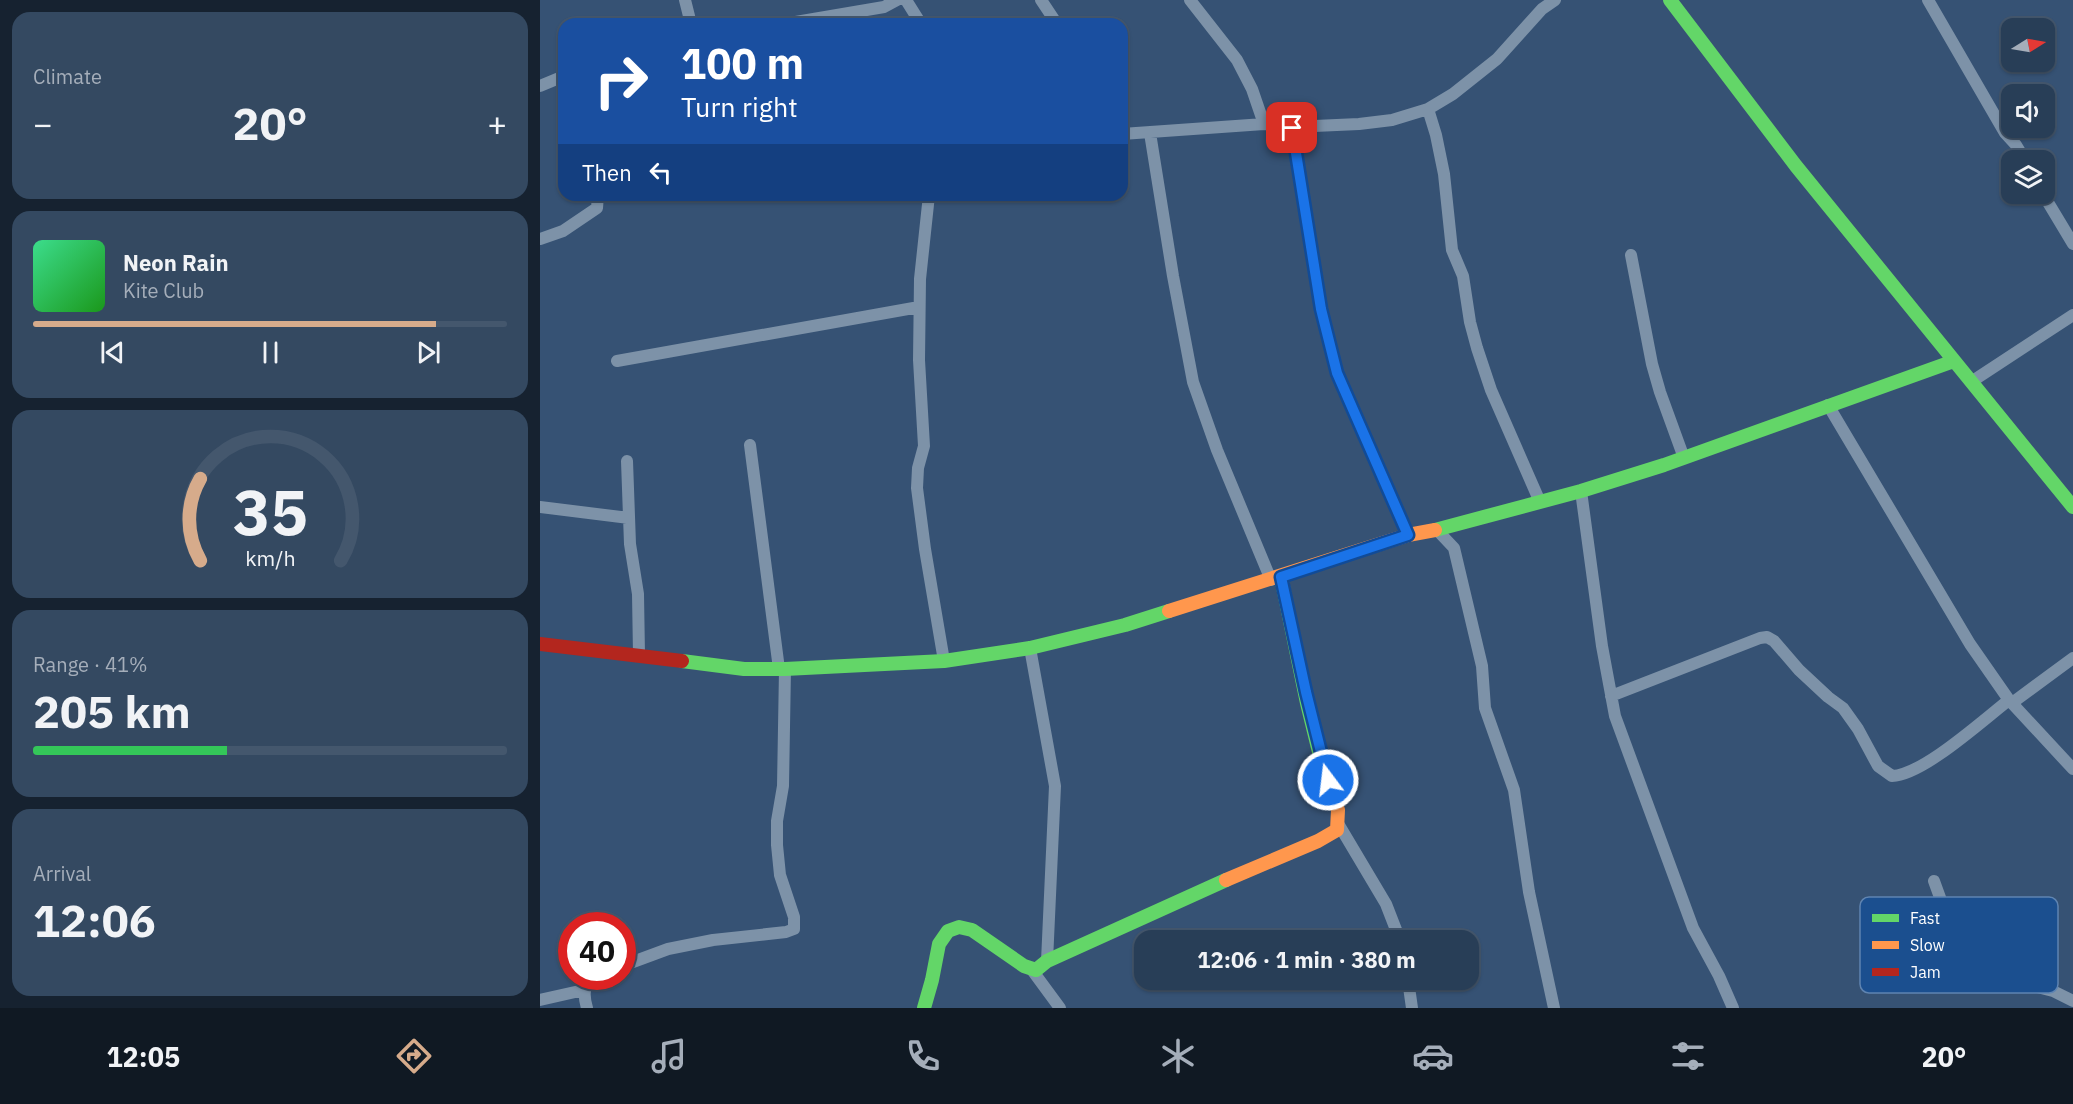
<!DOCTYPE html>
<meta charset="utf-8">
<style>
:root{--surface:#283e57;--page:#344961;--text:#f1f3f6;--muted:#a5aeba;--line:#44576d;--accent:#d6ab8b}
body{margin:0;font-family:"IBM Plex Sans",sans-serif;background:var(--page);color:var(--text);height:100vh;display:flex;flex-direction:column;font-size:22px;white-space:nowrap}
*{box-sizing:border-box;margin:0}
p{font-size:20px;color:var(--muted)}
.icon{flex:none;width:33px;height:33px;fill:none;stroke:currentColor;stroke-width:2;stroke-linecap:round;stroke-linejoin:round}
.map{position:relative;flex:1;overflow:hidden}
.sheet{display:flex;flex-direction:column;gap:12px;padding:12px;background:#162230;width:540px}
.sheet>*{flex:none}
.guide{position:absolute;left:18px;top:18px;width:570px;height:183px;border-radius:18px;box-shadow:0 2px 4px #0004,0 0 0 2px var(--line);background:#1a4fa0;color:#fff;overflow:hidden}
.needle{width:39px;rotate:79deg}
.controls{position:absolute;left:1461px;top:18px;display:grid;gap:12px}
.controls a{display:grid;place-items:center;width:54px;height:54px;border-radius:12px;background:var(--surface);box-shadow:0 2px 4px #0004,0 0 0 2px var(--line);font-size:30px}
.speed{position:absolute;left:18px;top:912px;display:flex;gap:12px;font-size:30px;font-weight:700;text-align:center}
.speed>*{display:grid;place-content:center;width:78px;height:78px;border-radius:50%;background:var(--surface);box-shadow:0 2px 4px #0004,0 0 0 2px var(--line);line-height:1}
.speed .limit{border:9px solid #d22;background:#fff;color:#111}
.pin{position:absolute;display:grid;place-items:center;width:51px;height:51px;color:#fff;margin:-26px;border-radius:12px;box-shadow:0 3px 9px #0006}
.me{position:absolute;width:66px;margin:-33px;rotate:345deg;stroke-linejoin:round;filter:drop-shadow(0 0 4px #0008)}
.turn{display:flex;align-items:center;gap:21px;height:126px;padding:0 24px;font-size:27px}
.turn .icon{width:78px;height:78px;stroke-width:2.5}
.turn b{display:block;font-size:42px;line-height:51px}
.then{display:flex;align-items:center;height:57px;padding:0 24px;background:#0003;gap:12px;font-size:22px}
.big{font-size:45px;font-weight:800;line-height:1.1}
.sheet .widget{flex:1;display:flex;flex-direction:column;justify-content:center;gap:9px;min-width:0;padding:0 21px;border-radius:18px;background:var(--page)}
.sheet .dial{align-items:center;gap:0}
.dial svg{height:156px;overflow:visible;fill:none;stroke:var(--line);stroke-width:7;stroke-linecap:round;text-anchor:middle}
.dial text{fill:var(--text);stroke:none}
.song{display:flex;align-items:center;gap:18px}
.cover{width:72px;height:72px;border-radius:9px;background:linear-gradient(135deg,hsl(150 70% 55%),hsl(120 70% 35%))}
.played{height:6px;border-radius:3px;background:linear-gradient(90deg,var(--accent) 85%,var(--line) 85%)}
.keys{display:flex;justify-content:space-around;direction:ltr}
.heat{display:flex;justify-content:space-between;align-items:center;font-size:33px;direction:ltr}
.charge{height:9px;border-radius:4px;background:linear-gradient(90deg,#34c759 41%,var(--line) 0)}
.trip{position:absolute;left:594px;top:930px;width:345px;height:60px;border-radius:18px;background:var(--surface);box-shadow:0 2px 4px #0004,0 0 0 2px var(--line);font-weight:800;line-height:60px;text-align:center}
.dock{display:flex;height:96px;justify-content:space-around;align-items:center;background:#101923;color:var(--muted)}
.dock .icon{width:42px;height:42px}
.dock .active{color:var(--accent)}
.dock b{font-size:27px;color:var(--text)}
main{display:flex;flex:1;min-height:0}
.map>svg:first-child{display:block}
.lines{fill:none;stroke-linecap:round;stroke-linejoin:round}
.street{stroke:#7d92a8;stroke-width:12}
.fast{stroke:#63d668;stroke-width:14}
.slow{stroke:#ff974d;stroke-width:14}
.jam{stroke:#b3261e;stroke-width:14}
.route-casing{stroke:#114b97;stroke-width:15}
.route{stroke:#1a73e8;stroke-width:10}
.key{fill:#1b4f8f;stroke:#5f84b1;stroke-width:1.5}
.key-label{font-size:16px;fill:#fff}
</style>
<main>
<section class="sheet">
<div class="widget"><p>Climate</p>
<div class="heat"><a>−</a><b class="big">20°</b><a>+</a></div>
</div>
<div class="widget">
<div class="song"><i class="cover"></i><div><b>Neon Rain</b><p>Kite Club</p></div></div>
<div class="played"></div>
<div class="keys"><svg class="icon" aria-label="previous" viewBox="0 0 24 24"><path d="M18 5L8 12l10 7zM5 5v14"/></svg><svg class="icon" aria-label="pause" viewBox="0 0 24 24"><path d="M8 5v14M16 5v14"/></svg><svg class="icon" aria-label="next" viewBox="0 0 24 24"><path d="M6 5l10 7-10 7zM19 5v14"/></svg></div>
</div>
<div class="widget dial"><svg viewBox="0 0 100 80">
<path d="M14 69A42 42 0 1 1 86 69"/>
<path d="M14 69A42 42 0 0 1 14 27" stroke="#d6ab8b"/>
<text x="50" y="56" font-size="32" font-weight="700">35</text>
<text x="50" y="72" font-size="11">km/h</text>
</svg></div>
<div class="widget"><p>Range · 41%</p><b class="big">205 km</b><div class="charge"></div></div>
<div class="widget"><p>Arrival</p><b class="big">12:06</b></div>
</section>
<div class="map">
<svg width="1533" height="1008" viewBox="0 0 1533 1008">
<rect width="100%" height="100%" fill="#365274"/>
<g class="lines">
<path class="street" d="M145,0l6,24
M366,0l15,24
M501,0l16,24
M650,0l47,60 15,29 12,35
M1388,0l77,133 11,12 9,15
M244,24l100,-17 13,-7
M0,86l24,-10
M888,109l8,26 8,39 8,76 11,26 7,46 7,26 14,42 49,112
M752,127l29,182 16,64 71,162
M610,133l23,143 20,106 24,68 54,130
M582,134l142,-10 28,3 67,-3 33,-4 36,-11 25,-15 44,-35 45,-50 13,-9
M1503,194l30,50
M389,195l-9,84 -1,81 5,86 -6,22 -1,20 8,61 19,112
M0,239l23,-8 34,-23 1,-13
M1091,255l21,109 8,28 24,66
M77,361l302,-54
M1431,382l102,-67
M1288,405l142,239 39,56 64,69
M210,445l29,224
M87,461l3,83 8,50 1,61
M1041,491l21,155 13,70 78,212 26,48 14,32
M0,507l89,11
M897,530l17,18 28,118 3,42 29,82 15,102 25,116
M490,648l25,138 -8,175
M1071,696l149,-58 7,-1 7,4 25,29 29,27 15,11 15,21 20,37 14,10c31,-1 91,-56 117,-76
M1472,703l61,-45
M799,825l47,79 14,36
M1394,881l8,22 26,30 33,31 29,21 23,6 20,10
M82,966l46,-17 45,-9 73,-8 8,-3v-12l-14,-42 -3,-30v-24l6,-35 2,-117
M492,970l28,38
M868,980l4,28
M0,1000l44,-10
M47,1008c-4,-14 -4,-23 9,-32"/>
<path class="fast" d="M1130,0l126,166 277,341
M895,530l146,-39 83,-26 290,-104
M741,577l26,126 14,57
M142,661l62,8h41l159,-8 86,-13 95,-23 44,-14
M384,1008l8,-28 7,-36 9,-13 11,-4 13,3 52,36 12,4 11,-9 179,-81"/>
<path class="slow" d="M629,611l239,-76 27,-5
M686,880l92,-39 19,-11 1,-20 -17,-50"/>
<path class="jam" d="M0,644l142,17"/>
</g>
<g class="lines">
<defs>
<path id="route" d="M752,128l29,181 16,64 71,162 -127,42 25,115 22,88"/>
</defs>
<use href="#route" class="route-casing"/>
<use href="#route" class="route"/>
</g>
<rect x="1320" y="897" width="198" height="96" rx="9" class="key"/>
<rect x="1332" y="914" width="27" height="8" fill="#63d668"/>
<rect x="1332" y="941" width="27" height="8" fill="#ff974d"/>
<rect x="1332" y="968" width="27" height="8" fill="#b3261e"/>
<g class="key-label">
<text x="1370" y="924">Fast</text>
<text x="1370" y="951">Slow</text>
<text x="1370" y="978">Jam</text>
</g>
</svg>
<div class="controls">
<a><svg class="needle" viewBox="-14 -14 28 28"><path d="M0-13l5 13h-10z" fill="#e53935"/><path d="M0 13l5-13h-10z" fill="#a5aeba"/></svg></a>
<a><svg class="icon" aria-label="sound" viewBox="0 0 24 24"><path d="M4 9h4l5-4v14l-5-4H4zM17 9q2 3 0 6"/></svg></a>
<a><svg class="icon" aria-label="layers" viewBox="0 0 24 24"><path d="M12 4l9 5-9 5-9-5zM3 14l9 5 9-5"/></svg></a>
</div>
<div class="speed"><div class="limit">40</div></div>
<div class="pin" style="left:752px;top:128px;background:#d93025"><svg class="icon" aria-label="arrive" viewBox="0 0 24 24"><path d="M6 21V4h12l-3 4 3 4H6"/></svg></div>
<svg class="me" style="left:788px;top:780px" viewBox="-20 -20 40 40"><circle r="17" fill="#1a73e8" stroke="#fff" stroke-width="3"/><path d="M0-11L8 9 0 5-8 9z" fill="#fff"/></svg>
<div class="trip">12:06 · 1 min · 380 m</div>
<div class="guide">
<div class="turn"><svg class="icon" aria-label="right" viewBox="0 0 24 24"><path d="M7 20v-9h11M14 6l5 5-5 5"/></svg><div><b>100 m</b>Turn right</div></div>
<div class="then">Then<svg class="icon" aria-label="left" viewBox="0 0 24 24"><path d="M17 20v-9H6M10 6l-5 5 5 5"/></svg></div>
</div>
</div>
</main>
<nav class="dock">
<b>12:05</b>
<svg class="icon active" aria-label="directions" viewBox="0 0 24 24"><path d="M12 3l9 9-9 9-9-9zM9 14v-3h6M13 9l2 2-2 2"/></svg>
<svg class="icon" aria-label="music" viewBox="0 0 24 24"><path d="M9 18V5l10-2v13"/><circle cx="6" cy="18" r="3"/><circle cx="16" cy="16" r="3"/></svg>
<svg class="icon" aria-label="phone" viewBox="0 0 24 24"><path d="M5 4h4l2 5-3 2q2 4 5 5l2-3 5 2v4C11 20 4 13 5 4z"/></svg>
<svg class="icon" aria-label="climate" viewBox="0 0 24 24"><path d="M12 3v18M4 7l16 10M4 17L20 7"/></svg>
<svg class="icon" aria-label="car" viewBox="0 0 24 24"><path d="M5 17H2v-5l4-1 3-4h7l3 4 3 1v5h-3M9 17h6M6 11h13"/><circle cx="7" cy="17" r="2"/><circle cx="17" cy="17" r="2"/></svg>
<svg class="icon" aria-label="filters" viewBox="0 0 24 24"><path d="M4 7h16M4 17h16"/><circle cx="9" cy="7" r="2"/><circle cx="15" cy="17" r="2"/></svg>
<b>20°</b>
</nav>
